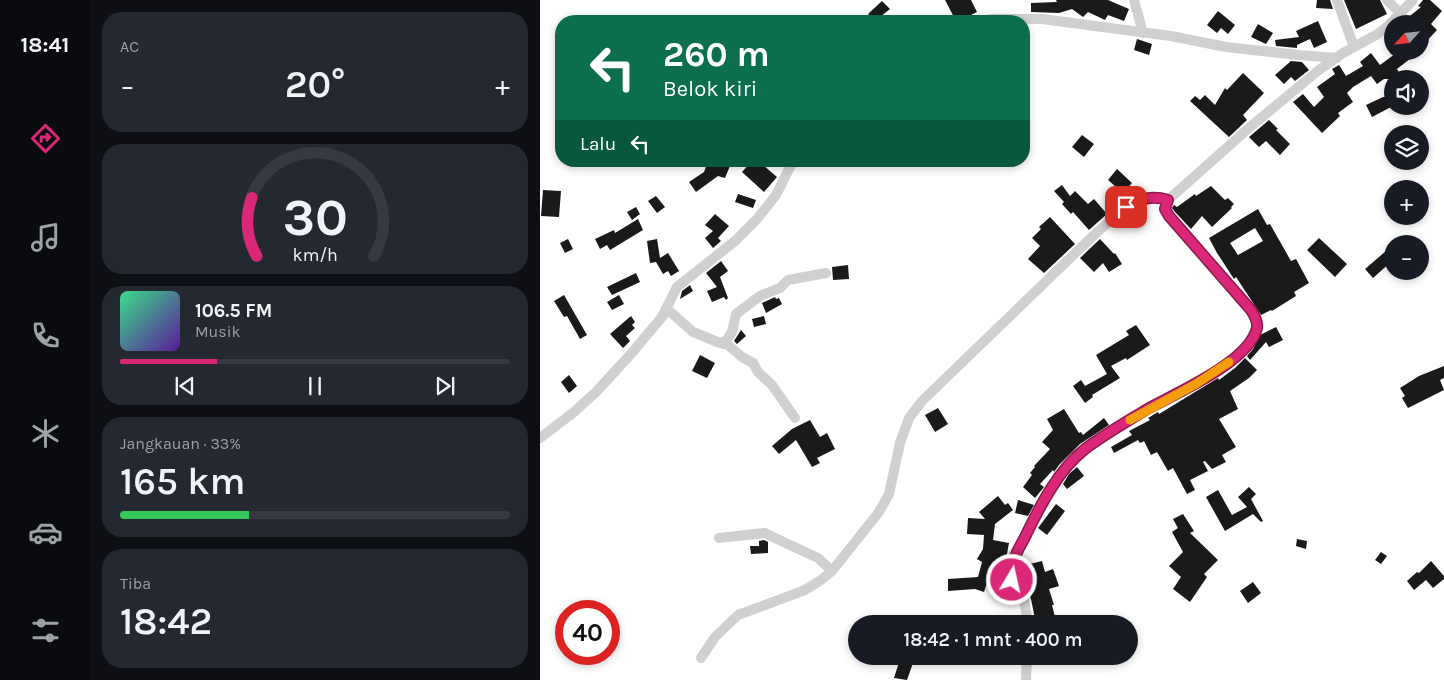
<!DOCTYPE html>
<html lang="id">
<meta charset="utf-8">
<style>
:root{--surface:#171b24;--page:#242831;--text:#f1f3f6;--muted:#9ea1a6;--line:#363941;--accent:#db2777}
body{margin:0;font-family:Karla,sans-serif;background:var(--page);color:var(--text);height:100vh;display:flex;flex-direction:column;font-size:19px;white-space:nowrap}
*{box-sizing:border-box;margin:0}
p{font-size:16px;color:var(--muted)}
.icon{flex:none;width:28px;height:28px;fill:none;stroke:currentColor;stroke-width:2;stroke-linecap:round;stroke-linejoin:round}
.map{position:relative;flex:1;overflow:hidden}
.panel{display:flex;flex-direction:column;gap:12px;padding:12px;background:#0d0f14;width:450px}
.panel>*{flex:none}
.hud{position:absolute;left:15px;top:15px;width:475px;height:152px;border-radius:20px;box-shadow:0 2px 8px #0003;background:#0b6e4f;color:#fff;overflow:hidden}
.needle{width:32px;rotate:243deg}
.fabs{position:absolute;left:844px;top:15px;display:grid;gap:10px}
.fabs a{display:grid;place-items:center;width:45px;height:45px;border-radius:50%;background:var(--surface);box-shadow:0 2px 8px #0003;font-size:25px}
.speed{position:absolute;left:15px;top:600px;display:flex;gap:10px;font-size:25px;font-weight:700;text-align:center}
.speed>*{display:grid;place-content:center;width:65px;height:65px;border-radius:50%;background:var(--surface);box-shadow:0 2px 8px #0003;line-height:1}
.speed .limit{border:8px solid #d22;background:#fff;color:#111}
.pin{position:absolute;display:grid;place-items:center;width:42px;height:42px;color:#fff;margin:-21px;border-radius:10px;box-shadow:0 2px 8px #0006}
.me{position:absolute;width:55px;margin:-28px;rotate:9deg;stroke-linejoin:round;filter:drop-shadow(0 0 4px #0008)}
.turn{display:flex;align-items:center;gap:18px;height:105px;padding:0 25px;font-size:22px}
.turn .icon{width:65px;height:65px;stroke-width:2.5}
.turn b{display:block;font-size:35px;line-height:42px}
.then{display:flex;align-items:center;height:48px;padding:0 25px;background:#0003;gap:10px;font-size:19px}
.big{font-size:38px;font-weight:600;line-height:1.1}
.panel .tile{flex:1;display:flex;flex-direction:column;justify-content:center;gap:8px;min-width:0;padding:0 18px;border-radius:20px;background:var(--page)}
.panel .dial{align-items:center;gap:0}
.dial svg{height:130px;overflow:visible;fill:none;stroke:var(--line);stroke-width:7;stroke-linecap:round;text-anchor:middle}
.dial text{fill:var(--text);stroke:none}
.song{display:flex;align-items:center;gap:15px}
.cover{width:60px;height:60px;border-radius:8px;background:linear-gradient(135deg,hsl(150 70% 55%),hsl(270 70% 35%))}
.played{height:5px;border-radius:2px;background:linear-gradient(90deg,var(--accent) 25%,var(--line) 25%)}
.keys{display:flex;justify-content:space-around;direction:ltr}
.heat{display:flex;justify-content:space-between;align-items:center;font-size:28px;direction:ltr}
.charge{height:8px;border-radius:4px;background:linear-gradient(90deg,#34c759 33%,var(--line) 0)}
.trip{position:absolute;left:308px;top:615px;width:290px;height:50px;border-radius:25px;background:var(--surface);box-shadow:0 2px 8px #0003;font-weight:600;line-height:50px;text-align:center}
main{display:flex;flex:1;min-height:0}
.dock{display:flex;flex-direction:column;width:90px;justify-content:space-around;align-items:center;background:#090b0e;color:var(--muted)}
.dock .icon{width:35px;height:35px}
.dock .on{color:var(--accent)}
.dock b{font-size:22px;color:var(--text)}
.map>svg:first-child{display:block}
.building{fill:#1a1a1a;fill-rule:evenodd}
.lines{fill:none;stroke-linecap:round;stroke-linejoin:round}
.minor{stroke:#d0d0d0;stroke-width:10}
.route-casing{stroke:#8e194d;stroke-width:12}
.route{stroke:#db2777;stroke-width:9}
.slow{stroke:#f59e0b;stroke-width:9}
</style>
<main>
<nav class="dock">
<b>18:41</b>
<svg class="icon on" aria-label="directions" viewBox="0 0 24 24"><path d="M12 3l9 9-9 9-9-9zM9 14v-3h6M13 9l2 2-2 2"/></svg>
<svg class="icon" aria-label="music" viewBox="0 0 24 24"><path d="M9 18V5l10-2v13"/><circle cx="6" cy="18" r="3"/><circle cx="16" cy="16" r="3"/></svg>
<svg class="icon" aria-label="phone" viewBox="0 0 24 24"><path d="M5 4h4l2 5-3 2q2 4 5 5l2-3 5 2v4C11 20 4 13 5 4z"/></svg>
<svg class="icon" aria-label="climate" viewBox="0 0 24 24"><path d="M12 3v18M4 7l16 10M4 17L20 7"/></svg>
<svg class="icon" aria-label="car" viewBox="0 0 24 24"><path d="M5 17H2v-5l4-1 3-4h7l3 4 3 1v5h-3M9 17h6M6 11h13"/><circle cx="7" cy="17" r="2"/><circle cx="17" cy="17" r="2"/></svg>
<svg class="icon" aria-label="filters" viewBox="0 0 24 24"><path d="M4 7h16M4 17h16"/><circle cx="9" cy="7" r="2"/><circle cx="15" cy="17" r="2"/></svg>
</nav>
<section class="panel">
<div class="tile"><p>AC</p>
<div class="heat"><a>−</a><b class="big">20°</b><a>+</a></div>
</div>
<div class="tile dial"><svg viewBox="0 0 100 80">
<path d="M14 69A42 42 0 1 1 86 69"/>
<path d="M14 69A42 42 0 0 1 11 33" stroke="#db2777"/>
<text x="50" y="56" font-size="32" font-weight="700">30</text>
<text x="50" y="72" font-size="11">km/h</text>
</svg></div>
<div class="tile">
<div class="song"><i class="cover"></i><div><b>106.5 FM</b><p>Musik</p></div></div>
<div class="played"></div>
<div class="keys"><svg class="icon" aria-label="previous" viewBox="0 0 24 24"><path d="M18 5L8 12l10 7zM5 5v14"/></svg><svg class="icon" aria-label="pause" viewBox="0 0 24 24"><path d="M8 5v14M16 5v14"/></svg><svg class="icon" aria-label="next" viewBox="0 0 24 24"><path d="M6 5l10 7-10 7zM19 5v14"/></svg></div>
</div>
<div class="tile"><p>Jangkauan · 33%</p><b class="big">165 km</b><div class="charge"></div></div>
<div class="tile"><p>Tiba</p><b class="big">18:42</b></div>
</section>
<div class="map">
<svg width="904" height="680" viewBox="0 0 904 680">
<rect width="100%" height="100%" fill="#fff"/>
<path class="building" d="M405,0h26l6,12 -18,9h-3z
M516,0h52l21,9 -5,12 -16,-6 -3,5 -17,-8 -5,5 -11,-8 -13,4 -28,-1v-9l26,-1z
M777,0h13l3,9 -17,-1z
M804,0h36l7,14 -31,15z
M883,0h7l12,11 -11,13 6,6 -17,18v-24h-20l21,-17 -3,-1z
M342,1l8,8 -15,12 -7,-7z
M678,11l17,14 -7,9 -7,-6 -4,5 -10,-8z
M778,21l9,21 -13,6 -4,-9 -13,6v3l-21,-2 -1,-6 24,-3 -3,-6z
M718,24l15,9 -7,11 -15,-7z
M597,39l15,5 -3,11 -15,-5z
M859,51h21l-23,18 6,10h-19l-7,5 -6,-8 -18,11 -6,6 6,9 -15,11 2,3 -18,17 -29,-31 10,-8 11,13 10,-10 -7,-10 18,-13 -3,-5 7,-4 7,11 17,-10 -3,-4 11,-9 9,12z
M751,61l11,1 7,8 -14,11 -4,-4 -7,7 -9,-9z
M703,73l21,20 -21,22 4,5 -18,17 -39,-36 5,-5 5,4 5,-5 10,10 10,-17 2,2z
M843,97h3l5,10 -19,10 -6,-12z
M729,120l9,9 -2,1 14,14 -10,11 -14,-14 -7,6 -10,-10z
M542,135l12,9 -10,13 -12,-10z
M168,161h24l-7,17 -7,-2 -22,16 -7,-10 15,-10z
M212,161h6l19,16 -13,15 -22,-20z
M577,169l15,14 -9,10 -15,-13z
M522,185l8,11 5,-5 13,13 6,-5 13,15 -18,16 -16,-18 -2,2 -9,-10 2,-2 -10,-11z
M671,186l14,14 3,-2 6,6 -3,3 1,1 -20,19 -10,-11 -11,13 -16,-17 -3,-4 2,-3 3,2 18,-13 1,2z
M3,190l18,1 -2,26 -18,-1z
M198,194l18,6 -3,8 -18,-6z
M116,196l9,11 -8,6 -9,-12z
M96,207l4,7 -8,6 -5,-8z
M718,209l9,16 3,-1 21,37 5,-2 13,24 -15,9 2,4 -24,15 -1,-1 -10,5 -25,-38 -2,2 -17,-26 -8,-15zM715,228l8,13 -25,14 -8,-12z
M175,214l14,12 -11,12 3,3 -8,7 -8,-10 8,-7 -8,-6z
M510,217l25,27 -31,29 -16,-14 12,-13 -8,-8 9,-9 -2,-2z
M98,219l5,11 -33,20 -3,-5 -7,4 -5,-10 19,-9 1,3z
M779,238l28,26 -12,13 -28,-27z
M28,239l5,10 -8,4 -5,-10z
M117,239l3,19 8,-5 11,18 -8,5 -3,-5 -5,3 -7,-12 -6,1 -3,-22z
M560,239l14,15 1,-1 7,11 -13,8 -6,-9 -9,9 -14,-14z
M846,251l6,10 -19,17 -8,-9z
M181,261l7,10 -8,6 8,21 -2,2 -2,-3 -12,5 -5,-11 10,-4 -11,-14z
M308,265l1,14 -16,1 -1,-13z
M96,273l4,9 -28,13 -5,-8z
M150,285l3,6 -13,8 2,-8z
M24,295l23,40 -7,4 -13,-23 -3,1 -10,-16z
M79,295l5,9 -12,6 -5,-8z
M235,297l1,2 3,-1 3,6 -16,9 -4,-10z
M91,316l4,6 -3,3 3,3 -9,8 4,5 -7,7 -13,-14z
M224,316l2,8 -12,3 -2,-8z
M596,325l14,20 -23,15 -1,-2 -15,8 9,12 -28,17 1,2 -8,6 -12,-17 8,-6 4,6 22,-12 -11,-19 33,-20 -3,-4z
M736,327l7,13 -14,7 -3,-5 -16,18 -3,-4 6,-7 7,-14z
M201,330l5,6 -9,8 -3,-3z
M160,355l15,8 -8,15 -15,-7z
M705,358l12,12 -8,8 -19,13 8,18 -19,10 17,28 -14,8 4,7 -14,7 -7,-8 -2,1 5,9 -18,9 5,10 -8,4 -14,-26 -5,3 -11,-19 -6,3 -7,-14 -4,2 -2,-3 -24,13 -3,-6 21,-12 -3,-4 21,-11 -2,-2 10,-6 1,2 59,-36 1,2 16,-12z
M904,366v12l-4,2 4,10 -36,18 -6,-10 3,-2 -5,-8 19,-12z
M29,375l8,11 -8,7 -8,-11z
M398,408l10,16 -13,8 -10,-17z
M524,409l15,24 2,-1 2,3 21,-17 5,7 -29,19 -21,21 -5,7 -1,-2 -13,14 4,3 -9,11 -12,-11 9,-12 -2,-2 5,-6 -1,-1 16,-17 -8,-7 11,-12 -6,-11z
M270,420l10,17 7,-4 8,16 -18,9 3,5 -8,4 -16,-27 -17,14 -7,-8 20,-17z
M537,467l7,9 -17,13 -4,-5 6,-10z
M709,487l7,7 -5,5 12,22 -2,1 -8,-8 -28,17 -19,-34 12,-7 14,25 15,-8 -9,-10z
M458,496l7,9 3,-2 5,7 -18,14 -2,16 16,3 -4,21 -11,-3 -10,31 -9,-3 -27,2v-12l30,-2 4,-15 -5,-3 6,-10 1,-14 -17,-1 1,-16 17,1 -6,-7z
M478,500l16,5 -6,11 -13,-3z
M516,504l9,7 -18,24 -9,-7z
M643,514l11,17 -4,2 28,27 -14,14 3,3 -17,25 -17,-13 8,-12 -12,-11 14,-14 -11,-20 6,-4 -5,-9z
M757,539l10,2 -1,8 -10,-3z
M224,540l4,2v11l-17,1 -1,-8h9v-5z
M841,552l6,4 -6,8 -6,-4z
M502,561l3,11 8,-3 6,17 -10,3 5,16h-2l3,12 -10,1 1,6h-10l-5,-25 -10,-20 4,-1 -3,-12z
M891,561l13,15v3l-11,9 -7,-8 -12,10 -7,-9 10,-9 2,1z
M713,582l8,11 -13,10 -8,-12z
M360,659l13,4 -6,17 -13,-2z"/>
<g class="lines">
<path class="minor" d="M594,0l9,33
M797,0l17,47
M847,0l13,13
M439,21l13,-2h50l129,17 55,11 72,8 39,3
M126,308l27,24 27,11 6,-2 6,-9 4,-18 24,-18 20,-8 8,-8 38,-7
M180,343l8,2 14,12 11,6 5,9 14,13 23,33
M0,438l34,-26 22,-20 34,-37 32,-38 15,-30 58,-46 22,-22 19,-24 17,-34
M179,538l46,-5 10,5 43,20 14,13
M488,624l-4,-24 -12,-20 1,-16 19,-41 32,-53 20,-20 20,-14 45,-28 47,-24 40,-26 11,-12 10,-20 -2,-8 -4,-8 -82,-94 -4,-7 3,-9 82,-73 69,-57 24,-17 33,-18 11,-8 26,-27
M161,658l14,-21 23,-22 67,-25 16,-10 11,-9 47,-59 10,-18 11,-51 9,-25 13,-17 173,-167 31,-27 16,-8 7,-2h8l11,3
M486,680l1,-24"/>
</g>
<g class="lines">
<defs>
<path id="route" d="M472,580c0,-5 0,-11 1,-16 1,-9 8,-19 12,-27 15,-31 33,-67 60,-88 20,-15 43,-28 64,-41 28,-15 101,-47 108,-80 1,-7 -3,-13 -6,-18l-82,-94 -4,-7 3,-9c-17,-5 -27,-1 -42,7"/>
</defs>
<use href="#route" class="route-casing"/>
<use href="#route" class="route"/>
<path class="slow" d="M590,420l66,-36 33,-22"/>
</g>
</svg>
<div class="fabs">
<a><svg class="needle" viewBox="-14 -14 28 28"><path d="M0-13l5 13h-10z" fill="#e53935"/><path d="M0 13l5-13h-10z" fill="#9ea1a6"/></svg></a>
<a><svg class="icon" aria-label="sound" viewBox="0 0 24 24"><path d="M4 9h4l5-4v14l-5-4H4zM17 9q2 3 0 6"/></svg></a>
<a><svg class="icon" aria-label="layers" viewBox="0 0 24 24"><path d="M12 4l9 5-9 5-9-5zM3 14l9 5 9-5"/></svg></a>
<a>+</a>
<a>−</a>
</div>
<div class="speed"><div class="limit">40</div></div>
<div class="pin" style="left:586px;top:207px;background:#d93025"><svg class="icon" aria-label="arrive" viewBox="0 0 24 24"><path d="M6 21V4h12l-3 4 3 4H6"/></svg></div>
<svg class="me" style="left:472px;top:580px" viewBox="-20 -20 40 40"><circle r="17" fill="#db2777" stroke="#fff" stroke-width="3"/><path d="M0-11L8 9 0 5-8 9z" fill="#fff"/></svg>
<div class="trip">18:42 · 1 mnt · 400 m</div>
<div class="hud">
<div class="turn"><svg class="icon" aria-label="left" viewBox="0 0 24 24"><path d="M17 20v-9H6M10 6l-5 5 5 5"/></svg><div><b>260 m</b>Belok kiri</div></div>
<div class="then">Lalu<svg class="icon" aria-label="left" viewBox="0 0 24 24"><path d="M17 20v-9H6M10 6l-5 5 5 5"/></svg></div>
</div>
</div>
</main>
